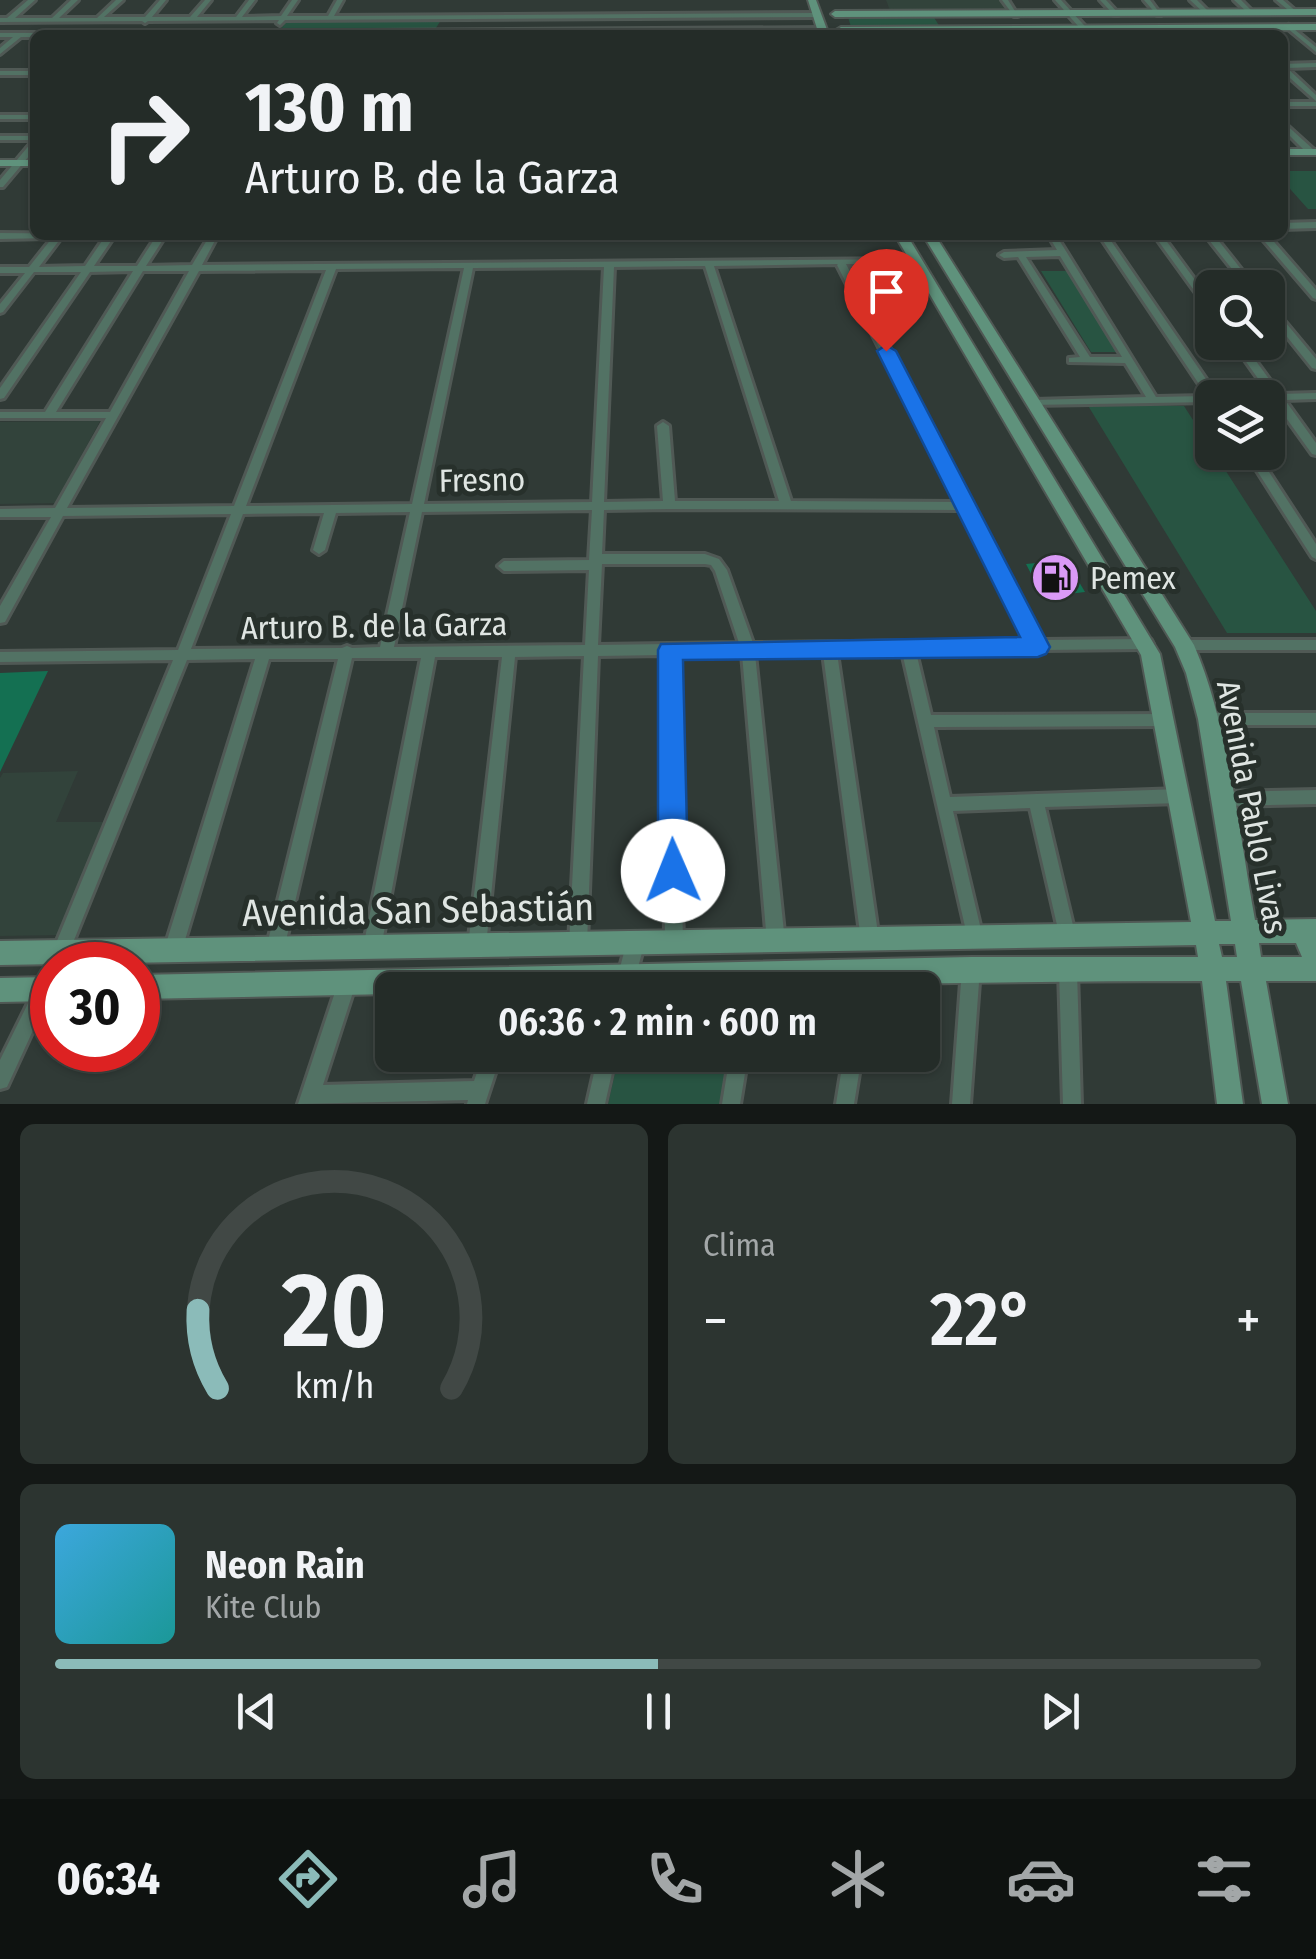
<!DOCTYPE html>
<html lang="es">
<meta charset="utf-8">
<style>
:root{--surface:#242c28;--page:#2c3430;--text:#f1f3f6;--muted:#a3a7a8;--line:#414845;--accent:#8bbbb9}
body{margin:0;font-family:"Fira Sans Condensed",sans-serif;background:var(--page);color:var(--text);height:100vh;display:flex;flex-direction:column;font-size:38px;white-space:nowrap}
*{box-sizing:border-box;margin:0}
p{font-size:32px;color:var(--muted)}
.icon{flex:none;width:55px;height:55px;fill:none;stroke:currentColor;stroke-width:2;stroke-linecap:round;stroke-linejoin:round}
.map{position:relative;height:1104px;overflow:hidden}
.details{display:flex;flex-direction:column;gap:20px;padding:20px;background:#141816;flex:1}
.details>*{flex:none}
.hud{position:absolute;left:30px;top:30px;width:1258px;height:210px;border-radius:15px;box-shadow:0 2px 8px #0004,0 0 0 2px var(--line);background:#242c28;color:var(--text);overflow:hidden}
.tools{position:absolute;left:1195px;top:270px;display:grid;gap:20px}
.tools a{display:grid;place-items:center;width:90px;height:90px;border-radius:15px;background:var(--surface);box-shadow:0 2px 8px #0004,0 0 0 2px var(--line);font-size:50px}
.speed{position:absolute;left:30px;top:942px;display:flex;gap:20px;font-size:50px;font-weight:700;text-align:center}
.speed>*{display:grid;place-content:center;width:130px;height:130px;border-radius:50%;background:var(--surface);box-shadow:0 2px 8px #0004,0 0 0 2px var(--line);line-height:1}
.speed .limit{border:15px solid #d22;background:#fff;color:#111}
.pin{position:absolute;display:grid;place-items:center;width:85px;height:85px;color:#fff;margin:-102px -42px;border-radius:50% 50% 50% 0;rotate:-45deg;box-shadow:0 0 10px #0007}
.pin .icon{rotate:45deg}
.me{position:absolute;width:110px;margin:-55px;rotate:359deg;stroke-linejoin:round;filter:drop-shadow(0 0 8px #0008)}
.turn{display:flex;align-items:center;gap:35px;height:210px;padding:0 50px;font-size:45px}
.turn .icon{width:130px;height:130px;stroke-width:2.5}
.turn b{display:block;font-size:70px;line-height:85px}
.big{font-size:75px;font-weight:600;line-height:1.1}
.details .card{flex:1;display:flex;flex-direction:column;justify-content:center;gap:15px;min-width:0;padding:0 35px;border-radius:15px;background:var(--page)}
.details .dial{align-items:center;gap:0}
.dial svg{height:260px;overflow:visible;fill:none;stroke:var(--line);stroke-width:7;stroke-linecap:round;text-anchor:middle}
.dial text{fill:var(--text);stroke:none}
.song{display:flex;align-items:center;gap:30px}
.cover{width:120px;height:120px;border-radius:15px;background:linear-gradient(135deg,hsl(200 70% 55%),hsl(180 70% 35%))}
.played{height:10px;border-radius:5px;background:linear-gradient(90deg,var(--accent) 50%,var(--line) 50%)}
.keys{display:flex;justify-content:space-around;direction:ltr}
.heat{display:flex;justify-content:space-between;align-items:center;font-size:55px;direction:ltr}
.details .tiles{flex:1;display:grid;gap:20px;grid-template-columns:1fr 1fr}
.card:last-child{grid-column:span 2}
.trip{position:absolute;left:375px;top:972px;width:565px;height:100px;border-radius:15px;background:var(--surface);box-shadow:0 2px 8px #0004,0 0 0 2px var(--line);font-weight:600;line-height:100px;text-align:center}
.tab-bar{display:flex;height:160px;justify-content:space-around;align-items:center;background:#0e1210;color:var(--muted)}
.tab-bar .icon{width:70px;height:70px}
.tab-bar .active{color:var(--accent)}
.tab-bar b{font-size:45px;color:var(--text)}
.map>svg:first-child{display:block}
.built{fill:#32433b}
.green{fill:#285442}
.building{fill:#147052}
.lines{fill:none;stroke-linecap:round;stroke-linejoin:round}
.street-casing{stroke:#505955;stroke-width:6}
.secondary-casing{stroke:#505955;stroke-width:4}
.street{fill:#527264;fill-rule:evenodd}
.secondary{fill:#5f927c;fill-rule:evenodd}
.route{fill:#1a73e8;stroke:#114b97;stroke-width:2.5}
.labels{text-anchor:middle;stroke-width:10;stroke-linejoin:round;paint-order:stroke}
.street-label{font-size:32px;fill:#dfe5e2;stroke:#27302b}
.poi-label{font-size:32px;fill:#dfe5e2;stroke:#27302b;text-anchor:start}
.near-street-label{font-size:38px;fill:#dfe5e2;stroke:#27302b}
</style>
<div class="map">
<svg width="1316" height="1104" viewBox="0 0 1316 1104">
<rect width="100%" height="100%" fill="#303a36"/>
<path class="built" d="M886,0h118l9,12 -122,1z
M100,421l-44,82 -56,1v-82z
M78,771l-22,51h47l-43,113 -60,1v-158l3,-5z"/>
<path class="green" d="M933,16l7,11h-89l-3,-10z
M289,19h149l3,1 -7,11h-155z
M1283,171h33v38h-8l-25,-28z
M1041,271h31l45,81h-26z
M1087,404l97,2 132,205v22h-89z
M619,1055h112l-11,49h-112z"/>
<path class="building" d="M1066,560l19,32 -42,5 -17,-33z
M48,671l-48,101v-99z"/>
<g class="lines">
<defs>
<path id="street" d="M28,0h7l-20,18h37l19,-18h7l-19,18h38l19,-18h7l-19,17h41l15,-17h6l-14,17h38l15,-17h6l-14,17h39l13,-17h6l-13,17 39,-1 11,-16h6l-11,16h41l9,-16h6l-9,16 483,-3 3,2 -3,2 -532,3 -5,5 -3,-2 2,-3 -131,1 -3,2 -3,-2 -142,1v-4h7z
M1002,0h6l10,16h-4z
M1055,0h6l32,35h-7z
M1100,0h6l12,13v2h-4z
M1144,0h6l11,15h-4z
M1190,0h7l12,12v2h-4z
M1234,0h7l12,12v2h-4z
M1276,0h7l15,13 -5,1z
M1289,25l27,22v5l-29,-24z
M1237,26h4l9,9h-7l-6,-7z
M822,28l2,3 -781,4 3,-2z
M0,33h35l3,2h-3v2h-14l-21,17v-6l13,-11h-13z
M1316,63v4l-29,1 29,27v6l-34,-30v-7z
M0,71h35v4h-35z
M1282,102h34v4h-34z
M0,115h35v4h-35z
M1282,121l32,29v4h-6l-26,-26z
M0,136h35v4h-35z
M32,142h3v7l-32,38h-3v-7z
M1316,222v6l-34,1v-6z
M0,233l198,2 -4,3h-30l-18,28 46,-1 18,-30h8l-16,30 716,-6 2,2 -5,3h-69l195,376 105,-1 5,1 2,4 -2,4 -5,1 -103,1 -5,2 -5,-1 -117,1 15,63 234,-1 5,2 2,4 -2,4 -5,2 -231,1 16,70 230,-8 5,2 3,5 -3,5 -5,2 -135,4 31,131 -2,6 -6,2 -6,-2 -2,-6 -30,-130 -77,3 30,127 -2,6 -6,2 -6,-2 -67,-292 -65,1 42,287 -3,6 -6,2 -6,-2 -3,-6 -38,-287 -68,1 30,288 -3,6 -6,2 -6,-2 -3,-6 -25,-288 -65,1 6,288 -3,6 -6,2 -6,-2 -3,-6 -2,-288 -65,1 -11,288 -3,6 -6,2 -6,-2 -3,-6 15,-288 -69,1 -29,289 -3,6 -6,2 -6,-2 -3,-6 34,-289h-67l-54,291 -3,6 -6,2 -6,-2 -3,-6 58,-290h-69l-68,291 -3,6 -6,2 -6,-2 -3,-6 72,-290h-69l-87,291 -3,6 -6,2 -6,-2 -3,-6 91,-291 -68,1 -123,305h-12v24l-45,98 -7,2v-29l47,-95 126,-305 -173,2v-10l178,-2 53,-136 -168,2 -58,106 -5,1v-17l51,-89h-51v-8l55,-1 51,-90h-106v-6h45l88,-141 -43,1 -86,126 -4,1v-11l81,-116h-47l-31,40 -3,1v-9l25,-31h-25v-6h29l23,-29 -52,1zM61,238h43l-19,28 -46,1zM113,238h42l-18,28h-43zM838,264l-1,1 121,237 -167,-1 -77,-235zM705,266l74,235h-104l-6,-75 -6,-4 -6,4 6,75 -59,1 10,-235zM604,267l-12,235 -168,2 49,-236zM464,268l-52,236 -166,2 90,-237zM326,270l-92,236 -167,2 132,-237zM143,271h46l-79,141h-54zM669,509l293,1 66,130 -275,3 -26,-73 -8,-11 -14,-5h-103l2,-44zM592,510l-3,50 -85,1 -6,5 6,5 85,-1 -4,75 -191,2 28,-135zM410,512l-30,135 -28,1 -5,-2 -5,2 -151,1 52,-135 81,-1 -11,37 6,4 6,-4 11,-37zM602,564h103l6,1 4,6 24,72 -141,2z
M1048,235h8l100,162 51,-1 -108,-161h8l112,163h-7v4l-182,3 -1,-2 1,-2 4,-1 112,-3 -21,-34 -56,-1v-4l11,-1 -62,-100 -14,1 -5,-3 5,-3 53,-2zM1060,256l62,101h-32l-64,-100z
M1154,235h8l50,68v9l-3,-1z
M1205,235h9l42,53h-9z
M1259,235h9l48,55v9l-3,-1z
M1268,304l3,1 45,54v10l-4,-1 -44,-55z
M1232,342h10l38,52 36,-1v6l-31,1 31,43v12l-4,-1 -38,-53h-6v-3h-23l5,-3 19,-1z
M1245,452h11l60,92v15l-4,-2z
M1184,640h132v10h-132l-5,-1 -2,-4 2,-4z
M1208,713h108v12h-108l-5,-2 -2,-4 2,-4z
M1316,790v14l-96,2 -5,-2 -3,-5 3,-5 5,-2z
M635,937l6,2 3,6 -12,45h-18l12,-45 3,-6z
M971,960l6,3 3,6 -10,135h-18l10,-135 3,-6z
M1068,962l6,3 3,6 4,133h-18l-4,-133 3,-6z
M347,974l6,3 3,6 -33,102 151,-4 9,-26h18l-16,49h-18l1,-4 -170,4 40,-121 3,-6z
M598,1055h18l-11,49h-18z
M730,1055h18l-8,49h-18z
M844,1055h18l-8,49h-18z"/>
<path id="secondary" d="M808,0h8l13,35h-10z
M1316,9v6l-481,2 -4,-3 4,-3z
M1316,24v6l-475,3 -5,-3 5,-3z
M1282,149h34v6h-34z
M0,160h35v6h-35z
M895,235h12l253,419 55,267h16l-33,-202 -12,-46 -11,-26 -252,-412h12l259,410c35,81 45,188 61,275l61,-1v62h-50l22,123h-26l-21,-123h-15l17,123h-26l-15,-123c-270,0 -540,9 -810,9v4l-254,5v-24l833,-18h227l-2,-12 -1196,20v-24l1191,-19 -50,-267zM1259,943h37l6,14h-41zM1219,944h16l2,13h-15z
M52,977v24l-52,1v-24z"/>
</defs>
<use href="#street" class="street-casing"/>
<use href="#secondary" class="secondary-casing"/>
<use href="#street" class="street"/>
<use href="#secondary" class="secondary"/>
</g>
<path class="route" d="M886,345l10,6 154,296 -4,7 -8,3 -355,3 5,211 -5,10 -10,4 -10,-4 -5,-10v-221l3,-6 359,-7 -143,-286z"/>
<defs>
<symbol id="fuel-disc" viewBox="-11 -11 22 22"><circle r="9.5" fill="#da9af6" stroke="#27302b"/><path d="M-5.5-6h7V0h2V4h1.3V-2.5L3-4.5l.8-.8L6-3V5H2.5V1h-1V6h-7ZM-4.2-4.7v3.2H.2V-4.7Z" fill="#111"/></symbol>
</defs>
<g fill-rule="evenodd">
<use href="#fuel-disc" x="1028" y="550" width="55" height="55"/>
</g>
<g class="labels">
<g class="street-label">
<text transform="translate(482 480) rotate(-1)" y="11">Fresno</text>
<text transform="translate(374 626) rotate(-1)" y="11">Arturo B. de la Garza</text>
<text transform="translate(1252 807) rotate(79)" y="11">Avenida Pablo Livas</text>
</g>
<g class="poi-label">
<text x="1090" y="589">Pemex</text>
</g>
<g class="near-street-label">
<text transform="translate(418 910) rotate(-1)" y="13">Avenida San Sebastián</text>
</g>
</g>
</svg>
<div class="tools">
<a><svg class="icon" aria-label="search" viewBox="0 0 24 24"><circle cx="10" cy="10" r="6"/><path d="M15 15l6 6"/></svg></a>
<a><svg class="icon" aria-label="layers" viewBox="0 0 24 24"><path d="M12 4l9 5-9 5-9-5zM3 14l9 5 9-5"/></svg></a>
</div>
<div class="speed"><div class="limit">30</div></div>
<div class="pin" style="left:886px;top:351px;background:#d93025"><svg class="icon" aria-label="arrive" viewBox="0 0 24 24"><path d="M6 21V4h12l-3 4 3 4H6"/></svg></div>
<svg class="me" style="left:673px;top:871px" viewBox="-20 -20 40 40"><circle r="19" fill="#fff"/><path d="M0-13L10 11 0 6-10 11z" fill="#1a73e8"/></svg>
<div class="trip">06:36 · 2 min · 600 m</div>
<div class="hud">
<div class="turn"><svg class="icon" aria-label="right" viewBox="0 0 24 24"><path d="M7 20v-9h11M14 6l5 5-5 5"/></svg><div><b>130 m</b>Arturo B. de la Garza</div></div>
</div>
</div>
<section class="details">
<div class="tiles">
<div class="card dial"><svg viewBox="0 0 100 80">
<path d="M14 69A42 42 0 1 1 86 69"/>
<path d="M14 69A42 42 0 0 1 8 45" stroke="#8bbbb9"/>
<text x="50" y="56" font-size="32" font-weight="700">20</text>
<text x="50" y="72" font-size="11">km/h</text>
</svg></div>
<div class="card"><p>Clima</p>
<div class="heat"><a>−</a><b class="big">22°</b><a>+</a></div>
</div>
<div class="card">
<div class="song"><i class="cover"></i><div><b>Neon Rain</b><p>Kite Club</p></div></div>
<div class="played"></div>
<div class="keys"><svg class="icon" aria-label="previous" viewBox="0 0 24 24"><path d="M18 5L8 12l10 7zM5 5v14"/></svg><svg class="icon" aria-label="pause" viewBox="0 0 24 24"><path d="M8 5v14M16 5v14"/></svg><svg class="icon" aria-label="next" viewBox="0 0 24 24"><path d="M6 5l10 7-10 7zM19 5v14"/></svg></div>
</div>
</div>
</section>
<nav class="tab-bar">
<b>06:34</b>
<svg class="icon active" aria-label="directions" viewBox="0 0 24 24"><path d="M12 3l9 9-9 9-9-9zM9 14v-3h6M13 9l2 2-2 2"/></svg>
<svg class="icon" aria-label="music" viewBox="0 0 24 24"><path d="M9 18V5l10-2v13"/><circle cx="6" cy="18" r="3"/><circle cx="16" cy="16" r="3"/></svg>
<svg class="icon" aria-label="phone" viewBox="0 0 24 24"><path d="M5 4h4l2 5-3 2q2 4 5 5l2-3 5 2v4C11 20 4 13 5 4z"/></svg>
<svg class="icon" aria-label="climate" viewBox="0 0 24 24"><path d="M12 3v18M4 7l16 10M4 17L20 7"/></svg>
<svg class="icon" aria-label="car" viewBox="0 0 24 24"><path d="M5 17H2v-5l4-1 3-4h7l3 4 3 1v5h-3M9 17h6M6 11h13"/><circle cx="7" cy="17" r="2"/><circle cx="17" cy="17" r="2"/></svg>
<svg class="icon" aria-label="filters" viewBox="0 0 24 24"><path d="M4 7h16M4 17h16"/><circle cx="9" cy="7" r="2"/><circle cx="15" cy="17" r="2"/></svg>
</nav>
